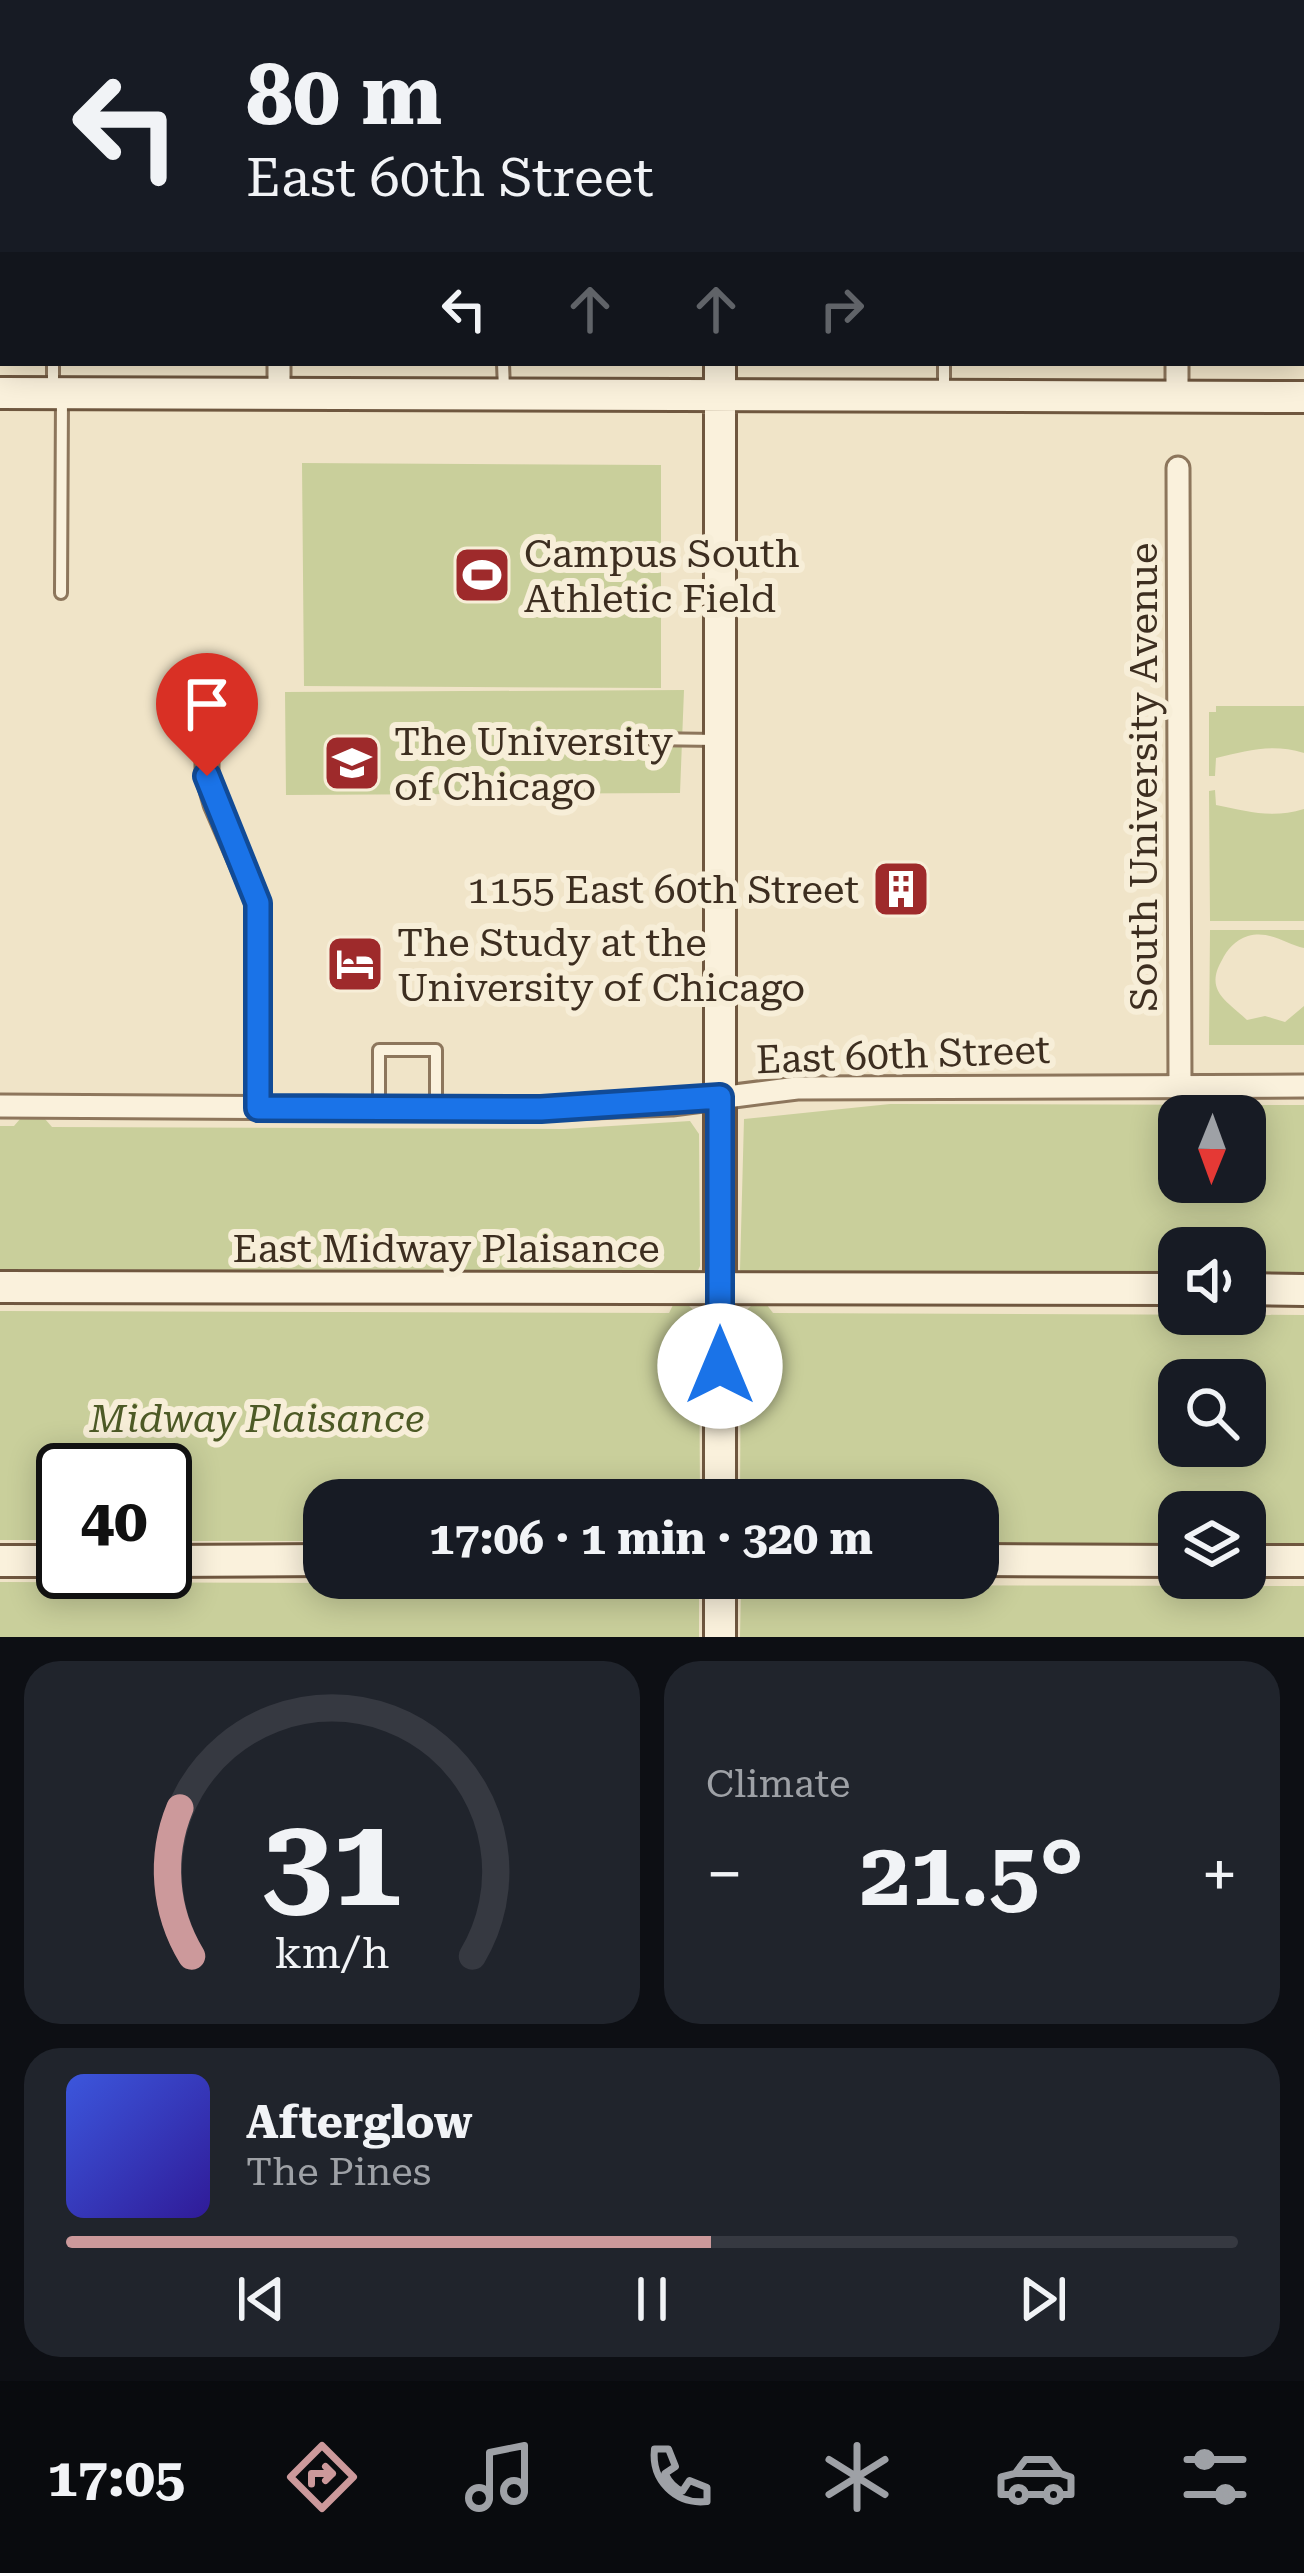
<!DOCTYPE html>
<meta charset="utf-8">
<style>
:root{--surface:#171b24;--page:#20242c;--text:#f1f3f6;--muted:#9ea1a6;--line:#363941;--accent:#cc999b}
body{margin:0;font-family:"Roboto Serif",serif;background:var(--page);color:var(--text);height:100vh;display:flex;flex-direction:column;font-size:45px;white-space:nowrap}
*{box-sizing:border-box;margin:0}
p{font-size:39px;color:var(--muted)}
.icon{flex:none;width:66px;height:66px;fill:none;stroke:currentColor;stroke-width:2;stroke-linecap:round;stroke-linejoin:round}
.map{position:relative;height:1637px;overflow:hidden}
.details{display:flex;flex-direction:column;gap:24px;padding:24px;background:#0d0f14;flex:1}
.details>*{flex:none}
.banner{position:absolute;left:0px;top:0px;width:1305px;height:366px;box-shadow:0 6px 30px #0003;background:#171b24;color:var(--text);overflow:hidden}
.needle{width:78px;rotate:181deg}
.fabs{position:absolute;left:1158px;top:1095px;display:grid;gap:24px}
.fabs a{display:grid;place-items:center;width:108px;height:108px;border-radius:24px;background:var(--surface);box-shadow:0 6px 30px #0003;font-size:60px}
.speed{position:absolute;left:36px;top:1443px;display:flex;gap:24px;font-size:60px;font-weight:700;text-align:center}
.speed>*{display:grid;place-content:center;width:156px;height:156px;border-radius:50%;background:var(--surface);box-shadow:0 6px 30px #0003;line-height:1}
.speed .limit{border:6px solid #111;border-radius:18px;background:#fff;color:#111}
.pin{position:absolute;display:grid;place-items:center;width:102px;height:102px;color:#fff;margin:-123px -51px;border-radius:50% 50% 50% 0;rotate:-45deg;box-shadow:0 0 12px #0007}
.pin .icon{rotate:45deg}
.me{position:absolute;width:132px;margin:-66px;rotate:0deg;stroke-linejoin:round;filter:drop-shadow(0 0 9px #0008)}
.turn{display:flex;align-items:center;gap:42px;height:252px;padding:0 48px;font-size:54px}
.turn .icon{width:156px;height:156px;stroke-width:2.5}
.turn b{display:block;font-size:84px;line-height:102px}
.lanes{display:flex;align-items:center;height:114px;padding:0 48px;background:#0003;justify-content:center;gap:60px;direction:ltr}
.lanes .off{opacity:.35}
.big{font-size:90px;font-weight:700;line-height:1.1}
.details .tile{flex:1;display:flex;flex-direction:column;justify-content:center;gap:18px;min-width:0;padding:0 42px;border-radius:36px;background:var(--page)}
.details .dial{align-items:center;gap:0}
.dial svg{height:312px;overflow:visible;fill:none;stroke:var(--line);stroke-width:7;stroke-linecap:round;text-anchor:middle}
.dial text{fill:var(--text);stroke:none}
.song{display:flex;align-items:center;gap:36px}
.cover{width:144px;height:144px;border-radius:18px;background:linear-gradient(135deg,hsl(230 70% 55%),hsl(250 70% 35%))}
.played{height:12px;border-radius:6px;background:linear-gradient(90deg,var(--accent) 55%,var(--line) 55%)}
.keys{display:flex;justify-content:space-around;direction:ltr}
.heat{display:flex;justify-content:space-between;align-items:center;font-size:66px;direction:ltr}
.details .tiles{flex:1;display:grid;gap:24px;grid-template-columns:1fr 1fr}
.tile:last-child{grid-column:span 2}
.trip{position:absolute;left:303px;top:1479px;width:696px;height:120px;border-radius:36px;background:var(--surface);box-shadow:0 6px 30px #0003;font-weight:700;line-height:120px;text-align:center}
.menu{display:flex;height:192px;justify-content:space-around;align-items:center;background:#090b0e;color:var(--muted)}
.menu .icon{width:84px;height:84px}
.menu .active{color:var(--accent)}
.menu b{font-size:54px;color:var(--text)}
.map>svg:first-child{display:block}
.green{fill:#c9cf9b;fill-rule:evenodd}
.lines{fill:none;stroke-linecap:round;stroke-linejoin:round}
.lane-casing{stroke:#8d765c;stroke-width:16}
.street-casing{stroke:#8d765c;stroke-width:27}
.secondary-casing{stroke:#6f573f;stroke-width:36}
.lane{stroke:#faf1dc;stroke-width:10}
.street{stroke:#faf1dc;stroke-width:21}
.secondary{stroke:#faf1dc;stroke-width:30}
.route-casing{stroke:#114b97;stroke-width:30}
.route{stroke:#1a73e8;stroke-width:21}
.labels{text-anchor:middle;stroke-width:12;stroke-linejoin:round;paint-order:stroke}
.poi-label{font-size:39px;fill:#3d2e20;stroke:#f7eed8;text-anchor:start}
.street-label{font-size:39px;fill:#3d2e20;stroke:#f7eed8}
.park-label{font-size:39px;font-style:italic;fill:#4d5a26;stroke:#f7eed8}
</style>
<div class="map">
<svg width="1304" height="1637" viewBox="0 0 1304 1637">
<rect width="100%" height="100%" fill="#f0e4c8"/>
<path class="green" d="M302,463l359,2v223l-357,-2z
M684,690l-4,103 -394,2 -1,-103z
M1216,706h88v47c-33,-10 -57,-2 -88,5l-1,18h-6v-64h7z
M1215,790l1,15c31,6 55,14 88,4v112h-94l-1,-130z
M1210,930h94v18c-18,-4 -34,-18 -56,-12 -13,4 -21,14 -26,24 -18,31 5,41 25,60l18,-4 20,6 19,-16v39h-95z
M890,1104l414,1v168h-59v-25h-66v25l-408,-1 -4,8 -17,-1 -10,-9 4,-151zM1179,1116h66v66h-66z
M20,1119h25l7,8 512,2 126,-8 9,13 1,132 -5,11 -22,3 -4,-8 -669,-3v-143h14z
M673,1305h15l11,10 1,185h-376v41h-159v-71h-102v70h-63v-229l669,2z
M767,1305l6,8 531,2v230l-59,-1v-32h-66v32h-201v-44h-238l1,-185 10,-9zM1179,1380h66v66h-66z
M672,1578h17l10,10v49h-699v-55l670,2z
M747,1578h20l4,7 533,1v51h-564l1,-49z"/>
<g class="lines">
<defs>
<path id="lane" d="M52,0v3
M502,0v3
M945,3v-3
M503,363l1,27
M944,363v30
M53,390v-27
M61,593l1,-196
M646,739l71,1
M379,1108v-58h57v59"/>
<path id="street" d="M276,0v3
M1180,3v-3
M279,363v31
M1177,397v-34
M1178,468l2,618
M207,737v39l8,28 43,99v205
M0,1106l541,3 131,-5 125,-16 507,-2"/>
<path id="secondary" d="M720,0v3
M720,363v1137
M0,393l1304,4
M0,1287l1179,2
M1245,1289l59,1
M978,1560l201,1
M0,1561h63
M165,1561l159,-1
M1245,1561h59
M720,1578v59"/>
</defs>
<use href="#lane" class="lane-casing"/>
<use href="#street" class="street-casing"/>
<use href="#secondary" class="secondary-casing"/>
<use href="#lane" class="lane"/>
<use href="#street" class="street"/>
<use href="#secondary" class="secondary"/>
</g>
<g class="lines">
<defs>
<path id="route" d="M207,776l51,127v205l283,1 179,-12v269"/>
</defs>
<use href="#route" class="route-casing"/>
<use href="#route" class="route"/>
</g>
<defs>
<symbol id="stadium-square" viewBox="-11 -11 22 22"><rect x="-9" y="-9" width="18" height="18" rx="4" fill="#9e2a2b" stroke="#f7eed8"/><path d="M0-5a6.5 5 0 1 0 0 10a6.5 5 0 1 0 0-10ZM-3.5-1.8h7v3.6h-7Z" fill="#fff"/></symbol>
<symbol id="university-square" viewBox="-11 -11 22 22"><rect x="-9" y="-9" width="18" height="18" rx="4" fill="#9e2a2b" stroke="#f7eed8"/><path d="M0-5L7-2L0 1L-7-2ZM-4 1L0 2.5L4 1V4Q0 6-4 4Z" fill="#fff"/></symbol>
<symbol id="building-square" viewBox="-11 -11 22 22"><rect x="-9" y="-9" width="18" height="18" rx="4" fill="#9e2a2b" stroke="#f7eed8"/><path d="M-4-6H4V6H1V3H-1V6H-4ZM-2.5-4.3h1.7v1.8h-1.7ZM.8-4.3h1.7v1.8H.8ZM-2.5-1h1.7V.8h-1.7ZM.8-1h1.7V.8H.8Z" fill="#fff"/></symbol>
<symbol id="hotel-square" viewBox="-11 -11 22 22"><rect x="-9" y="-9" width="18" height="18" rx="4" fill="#9e2a2b" stroke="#f7eed8"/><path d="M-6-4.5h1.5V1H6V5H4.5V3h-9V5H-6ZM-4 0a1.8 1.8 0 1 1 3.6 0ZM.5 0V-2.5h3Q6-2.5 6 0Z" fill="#fff"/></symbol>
</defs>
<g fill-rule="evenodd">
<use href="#stadium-square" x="449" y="542" width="66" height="66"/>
<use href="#university-square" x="319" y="730" width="66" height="66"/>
<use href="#building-square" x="868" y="856" width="66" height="66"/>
<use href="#hotel-square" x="322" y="931" width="66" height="66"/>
</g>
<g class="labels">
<g class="poi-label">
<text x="524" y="567">Campus South<tspan x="524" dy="45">Athletic Field</tspan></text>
<text x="394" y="755">The University<tspan x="394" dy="45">of Chicago</tspan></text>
<text x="859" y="903" text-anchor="end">1155 East 60th Street</text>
<text x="397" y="956">The Study at the<tspan x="397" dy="45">University of Chicago</tspan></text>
</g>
<g class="street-label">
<text transform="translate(1143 777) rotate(-90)" y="14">South University Avenue</text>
<text transform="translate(903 1054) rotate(-2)" y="14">East 60th Street</text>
<text x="446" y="1262">East Midway Plaisance</text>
</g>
<g class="park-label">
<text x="257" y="1432">Midway Plaisance</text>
</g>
</g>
</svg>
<div class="fabs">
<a><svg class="needle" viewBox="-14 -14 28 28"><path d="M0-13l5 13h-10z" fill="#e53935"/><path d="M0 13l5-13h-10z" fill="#9ea1a6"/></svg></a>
<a><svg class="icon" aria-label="sound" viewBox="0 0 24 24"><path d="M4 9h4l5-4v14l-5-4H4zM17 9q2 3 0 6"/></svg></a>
<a><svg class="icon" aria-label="search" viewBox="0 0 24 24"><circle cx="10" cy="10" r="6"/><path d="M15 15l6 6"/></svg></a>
<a><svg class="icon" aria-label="layers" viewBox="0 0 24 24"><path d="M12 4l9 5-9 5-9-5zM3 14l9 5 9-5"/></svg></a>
</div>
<div class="speed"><div class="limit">40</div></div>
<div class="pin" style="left:207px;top:776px;background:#d93025"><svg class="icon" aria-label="arrive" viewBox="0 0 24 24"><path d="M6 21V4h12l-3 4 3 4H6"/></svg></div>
<svg class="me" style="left:720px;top:1366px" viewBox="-20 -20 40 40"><circle r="19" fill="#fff"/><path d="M0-13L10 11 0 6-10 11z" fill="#1a73e8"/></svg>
<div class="trip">17:06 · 1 min · 320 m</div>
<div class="banner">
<div class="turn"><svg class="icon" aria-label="left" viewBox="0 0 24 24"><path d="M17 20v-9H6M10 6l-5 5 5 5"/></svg><div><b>80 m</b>East 60th Street</div></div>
<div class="lanes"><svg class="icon" aria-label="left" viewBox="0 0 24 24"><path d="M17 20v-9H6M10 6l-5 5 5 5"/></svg><svg class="icon off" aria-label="ahead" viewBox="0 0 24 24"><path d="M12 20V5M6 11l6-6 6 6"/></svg><svg class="icon off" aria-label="ahead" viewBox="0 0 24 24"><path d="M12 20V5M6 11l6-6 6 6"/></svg><svg class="icon off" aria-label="right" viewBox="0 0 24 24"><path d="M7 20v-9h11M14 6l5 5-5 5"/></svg></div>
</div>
</div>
<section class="details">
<div class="tiles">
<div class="tile dial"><svg viewBox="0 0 100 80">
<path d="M14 69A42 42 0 1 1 86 69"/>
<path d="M14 69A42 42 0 0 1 11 31" stroke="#cc999b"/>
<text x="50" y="56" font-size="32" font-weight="700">31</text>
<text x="50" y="72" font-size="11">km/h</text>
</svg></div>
<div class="tile"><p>Climate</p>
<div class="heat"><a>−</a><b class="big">21.5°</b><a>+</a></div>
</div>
<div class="tile">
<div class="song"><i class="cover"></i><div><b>Afterglow</b><p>The Pines</p></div></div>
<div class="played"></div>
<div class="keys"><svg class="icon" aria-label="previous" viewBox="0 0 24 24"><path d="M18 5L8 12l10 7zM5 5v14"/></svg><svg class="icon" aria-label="pause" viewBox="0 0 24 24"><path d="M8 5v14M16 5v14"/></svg><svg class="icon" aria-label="next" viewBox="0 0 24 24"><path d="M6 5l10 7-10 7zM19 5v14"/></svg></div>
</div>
</div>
</section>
<nav class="menu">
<b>17:05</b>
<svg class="icon active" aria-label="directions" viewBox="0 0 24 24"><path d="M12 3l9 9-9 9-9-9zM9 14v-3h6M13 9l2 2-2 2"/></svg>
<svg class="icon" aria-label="music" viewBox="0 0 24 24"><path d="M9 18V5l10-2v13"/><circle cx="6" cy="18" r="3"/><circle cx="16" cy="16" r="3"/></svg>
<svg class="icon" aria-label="phone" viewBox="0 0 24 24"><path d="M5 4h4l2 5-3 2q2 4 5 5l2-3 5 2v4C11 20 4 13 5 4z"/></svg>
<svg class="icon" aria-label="climate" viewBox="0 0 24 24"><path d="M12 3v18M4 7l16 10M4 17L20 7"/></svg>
<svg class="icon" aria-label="car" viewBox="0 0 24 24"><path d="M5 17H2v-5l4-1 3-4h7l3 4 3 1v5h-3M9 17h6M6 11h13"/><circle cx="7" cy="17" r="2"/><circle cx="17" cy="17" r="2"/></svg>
<svg class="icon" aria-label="filters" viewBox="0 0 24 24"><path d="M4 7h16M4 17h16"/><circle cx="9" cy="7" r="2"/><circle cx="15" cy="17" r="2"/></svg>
</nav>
